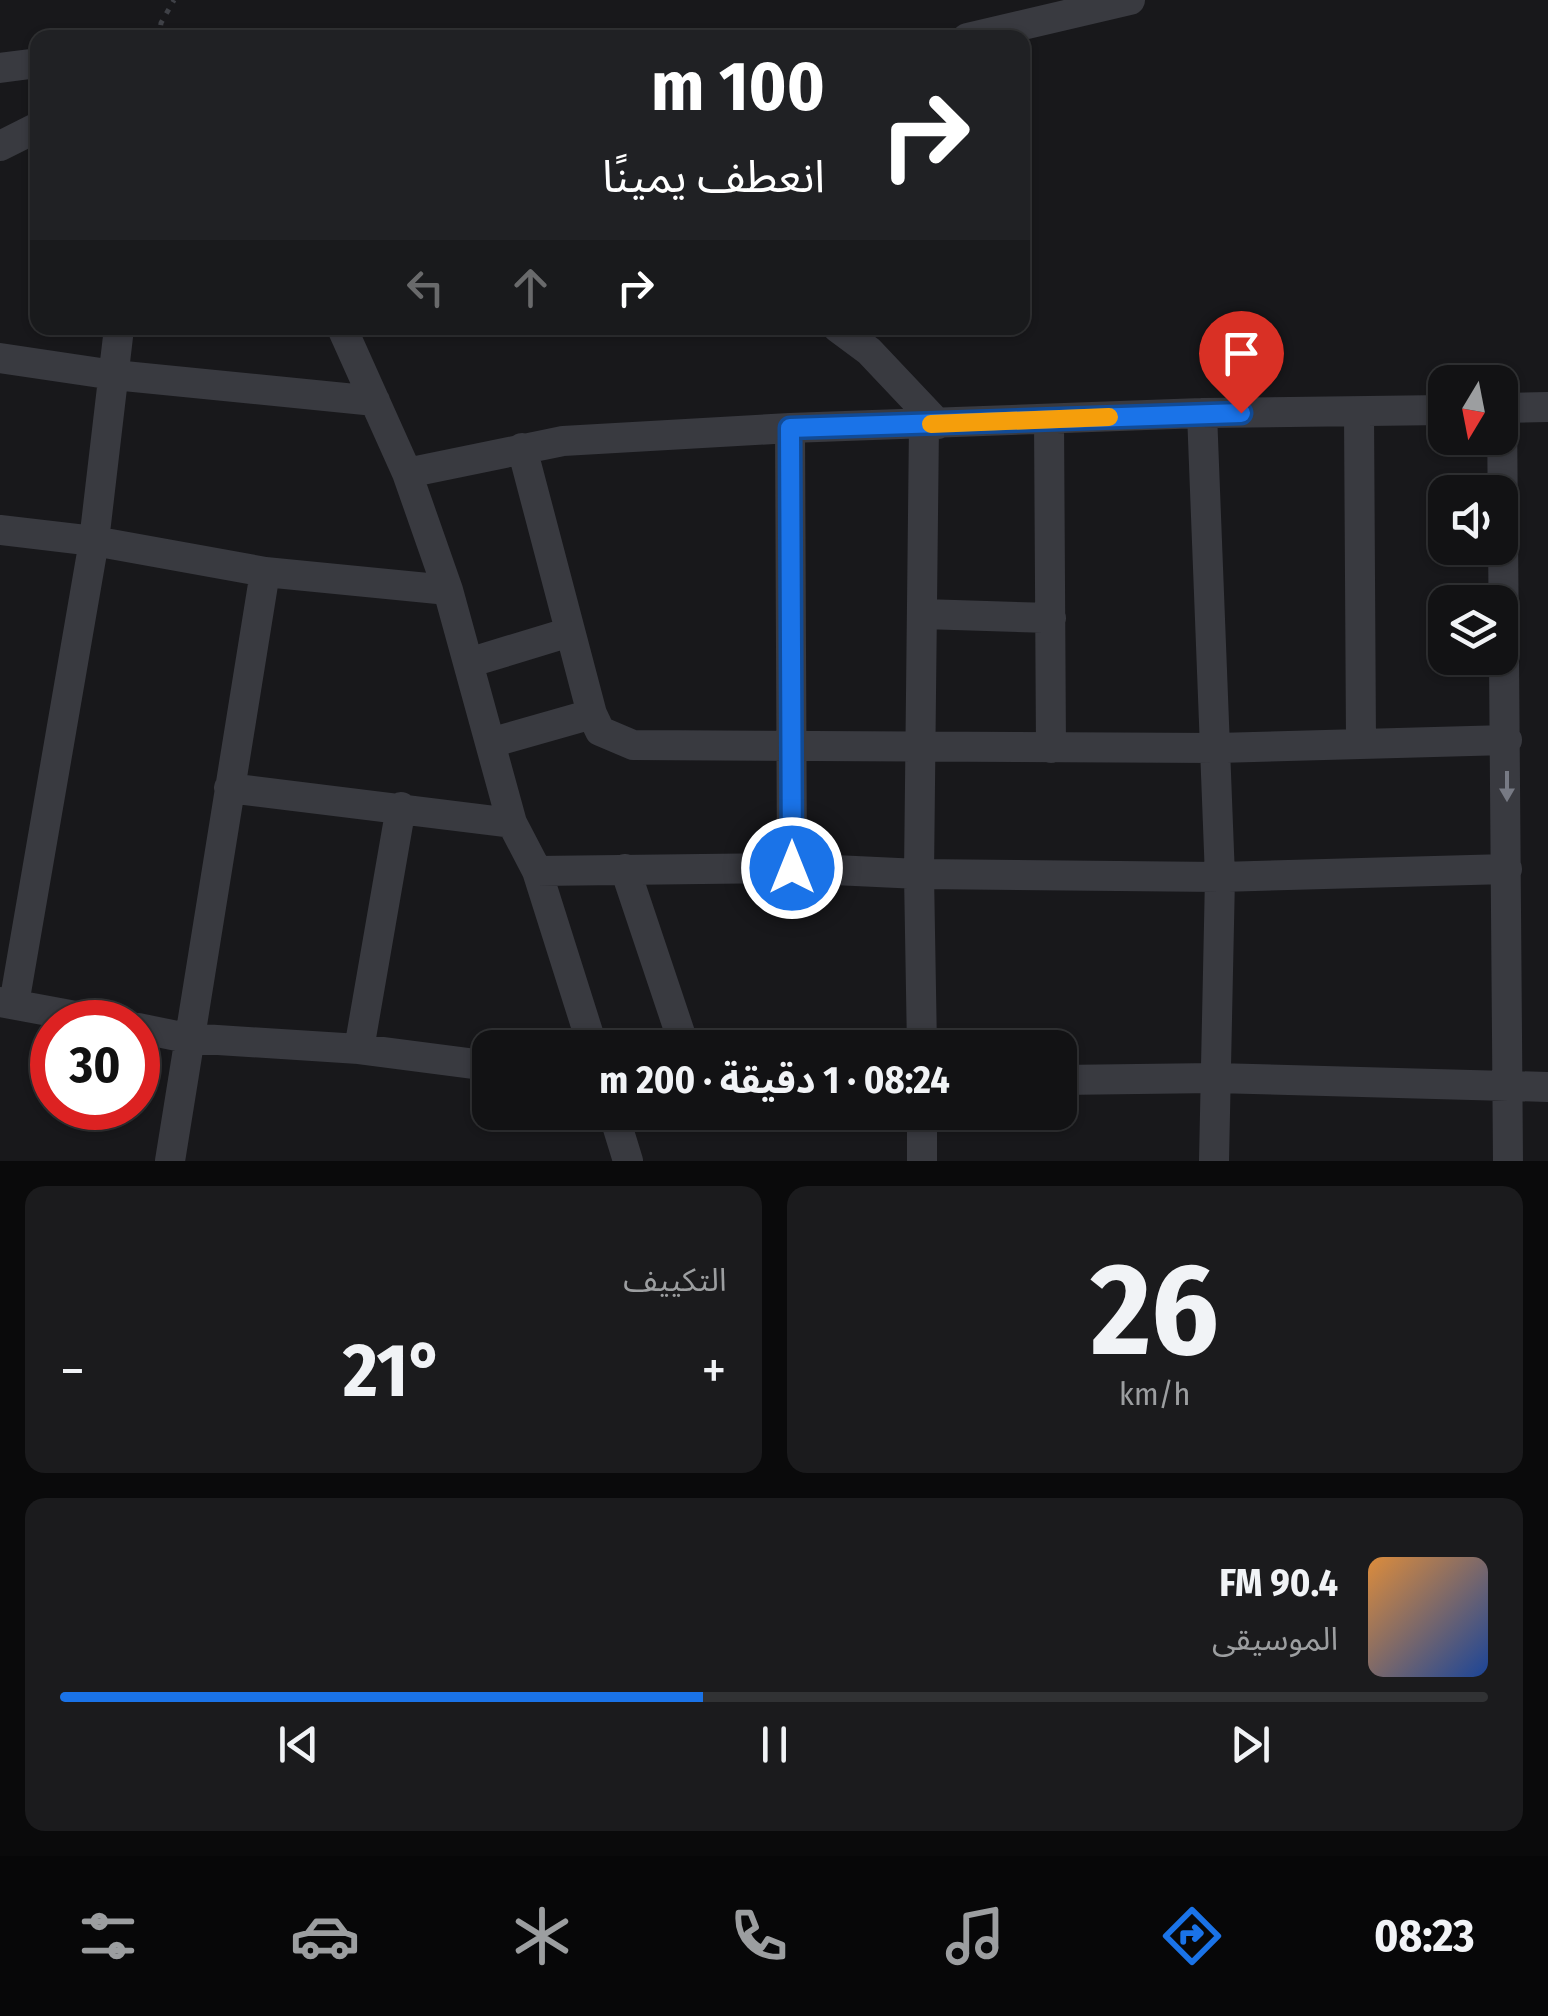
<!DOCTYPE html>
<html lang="ar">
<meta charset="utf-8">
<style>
:root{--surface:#121214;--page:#1b1b1d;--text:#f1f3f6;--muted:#9c9ea0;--line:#313234;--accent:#1a73e8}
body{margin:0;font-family:"Fira Sans Condensed","Noto Sans Arabic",sans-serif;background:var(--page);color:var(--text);direction:rtl;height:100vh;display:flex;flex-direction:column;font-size:38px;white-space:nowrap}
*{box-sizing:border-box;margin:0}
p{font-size:32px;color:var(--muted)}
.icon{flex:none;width:55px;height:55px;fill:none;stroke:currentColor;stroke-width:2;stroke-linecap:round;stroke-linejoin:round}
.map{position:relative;height:1161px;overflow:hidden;direction:ltr}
.panel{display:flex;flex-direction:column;gap:25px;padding:25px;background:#0a0a0b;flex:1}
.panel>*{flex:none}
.guide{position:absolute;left:30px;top:30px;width:1000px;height:305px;border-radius:20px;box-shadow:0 2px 8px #0004,0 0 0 2px var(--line);direction:rtl;background:#202124;color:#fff;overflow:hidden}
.needle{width:65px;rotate:190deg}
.fabs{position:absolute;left:1428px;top:365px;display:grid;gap:20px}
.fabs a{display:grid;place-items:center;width:90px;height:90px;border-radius:20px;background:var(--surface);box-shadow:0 2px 8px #0004,0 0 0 2px var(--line);font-size:50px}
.speed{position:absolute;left:30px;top:1000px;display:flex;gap:20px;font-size:50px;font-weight:700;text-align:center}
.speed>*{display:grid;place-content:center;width:130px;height:130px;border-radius:50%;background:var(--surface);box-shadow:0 2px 8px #0004,0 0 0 2px var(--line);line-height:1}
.speed .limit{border:15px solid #d22;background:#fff;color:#111}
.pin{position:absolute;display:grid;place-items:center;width:85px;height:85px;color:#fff;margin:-102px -42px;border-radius:50% 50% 50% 0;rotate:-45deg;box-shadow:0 0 10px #0007}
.pin .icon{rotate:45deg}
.me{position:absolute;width:110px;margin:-55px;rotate:0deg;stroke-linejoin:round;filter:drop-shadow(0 0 8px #0008)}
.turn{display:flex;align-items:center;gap:35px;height:210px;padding:0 40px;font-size:45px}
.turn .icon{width:130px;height:130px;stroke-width:2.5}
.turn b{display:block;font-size:70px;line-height:85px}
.lanes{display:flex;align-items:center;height:95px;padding:0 40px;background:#0003;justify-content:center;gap:50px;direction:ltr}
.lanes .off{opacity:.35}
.big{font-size:75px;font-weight:700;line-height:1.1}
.panel .card{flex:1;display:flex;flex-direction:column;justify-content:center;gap:15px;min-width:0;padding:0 35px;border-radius:20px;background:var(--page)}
.panel .dial{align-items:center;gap:0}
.dial b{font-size:130px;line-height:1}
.song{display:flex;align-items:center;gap:30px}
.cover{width:120px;height:120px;border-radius:15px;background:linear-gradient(135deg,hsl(30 70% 55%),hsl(220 70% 35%))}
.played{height:10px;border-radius:5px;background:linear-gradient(90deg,var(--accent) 45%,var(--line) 45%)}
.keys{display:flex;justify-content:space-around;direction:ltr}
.heat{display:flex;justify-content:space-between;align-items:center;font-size:55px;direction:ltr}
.panel .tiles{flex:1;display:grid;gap:25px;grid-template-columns:1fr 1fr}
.card:last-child{grid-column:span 2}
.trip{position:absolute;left:472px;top:1030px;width:605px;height:100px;border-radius:20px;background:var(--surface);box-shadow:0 2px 8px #0004,0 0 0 2px var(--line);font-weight:700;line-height:100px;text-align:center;direction:rtl}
.tab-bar{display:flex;height:160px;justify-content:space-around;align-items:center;background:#070708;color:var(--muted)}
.tab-bar .icon{width:70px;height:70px}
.tab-bar .current{color:var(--accent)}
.tab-bar b{font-size:45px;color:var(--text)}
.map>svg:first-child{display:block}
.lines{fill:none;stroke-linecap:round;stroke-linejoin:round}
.path{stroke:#3f4147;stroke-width:5;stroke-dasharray:5 8;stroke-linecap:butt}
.street{stroke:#393a40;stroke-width:30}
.oneway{fill:#777a84}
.route-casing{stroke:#114b97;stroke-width:25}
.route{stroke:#1a73e8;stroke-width:18}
.slow{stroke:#f59e0b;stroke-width:18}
</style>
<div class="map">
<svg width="1548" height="1161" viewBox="0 0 1548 1161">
<rect width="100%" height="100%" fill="#18181b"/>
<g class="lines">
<path class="path" d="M159,38l2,-15 13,-23"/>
<path class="street" d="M967,38l163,-38
M0,68l38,-5
M0,146l38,-19
M342,328l65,145 41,117 64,233 25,48 56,177
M838,328l31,23 69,73
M0,358l114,17 261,26
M1500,408l48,-1
M1502,408l6,753
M1202,413l18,464 -6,284
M1359,413l2,328
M1049,419l2,329
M790,428l2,440
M522,448l70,266 8,17 33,14 584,3 290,-8
M407,473l156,-32 227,-13 412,-15 243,-3
M0,530l94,11 171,31 183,18
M923,614l128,4
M468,663l102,-31
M490,743l102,-29
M229,788l283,35
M625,869l60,179
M537,871l255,-3 127,6 301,3 287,-8
M0,1002l108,20
M14,1004l80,-463 25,-213
M138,1028l49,10 172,11 42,-242
M922,1048l-3,-174 5,-449
M359,1049l131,17
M1060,1080l155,-2 333,9
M613,1112l15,49
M922,1112v49
M170,1161l95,-589"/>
</g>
<defs><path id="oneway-solid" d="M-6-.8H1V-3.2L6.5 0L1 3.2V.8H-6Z" transform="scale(2.5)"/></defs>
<use class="oneway" href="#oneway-solid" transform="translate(1507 786) rotate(90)"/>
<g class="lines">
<defs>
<path id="route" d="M792,868l-2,-440 451,-15"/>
</defs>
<use href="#route" class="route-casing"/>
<use href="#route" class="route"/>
<path class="slow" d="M931,424l178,-7"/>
</g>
</svg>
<div class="fabs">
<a><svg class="needle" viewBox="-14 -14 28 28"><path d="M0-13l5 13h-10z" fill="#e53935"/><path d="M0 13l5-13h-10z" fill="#9c9ea0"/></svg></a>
<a><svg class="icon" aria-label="sound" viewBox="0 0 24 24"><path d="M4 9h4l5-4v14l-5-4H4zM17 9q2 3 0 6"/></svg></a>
<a><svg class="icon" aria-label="layers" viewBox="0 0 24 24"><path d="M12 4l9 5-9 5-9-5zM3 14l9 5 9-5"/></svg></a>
</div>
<div class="speed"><div class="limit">30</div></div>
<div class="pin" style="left:1241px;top:413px;background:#d93025"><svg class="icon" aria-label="arrive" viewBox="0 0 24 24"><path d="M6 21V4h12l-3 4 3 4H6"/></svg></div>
<svg class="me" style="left:792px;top:868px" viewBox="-20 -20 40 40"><circle r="17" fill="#1a73e8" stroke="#fff" stroke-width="3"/><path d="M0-11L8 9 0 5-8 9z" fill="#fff"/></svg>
<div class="trip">08:24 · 1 دقيقة · 200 m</div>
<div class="guide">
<div class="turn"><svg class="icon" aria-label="right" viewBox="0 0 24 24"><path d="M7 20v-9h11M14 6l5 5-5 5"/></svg><div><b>100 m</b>انعطف يمينًا</div></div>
<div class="lanes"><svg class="icon off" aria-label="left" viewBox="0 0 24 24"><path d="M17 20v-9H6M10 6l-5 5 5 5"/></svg><svg class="icon off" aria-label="ahead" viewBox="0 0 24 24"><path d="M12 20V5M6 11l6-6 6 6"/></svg><svg class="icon" aria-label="right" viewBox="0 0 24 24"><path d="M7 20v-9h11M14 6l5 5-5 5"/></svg></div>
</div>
</div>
<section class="panel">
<div class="tiles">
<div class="card dial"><b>26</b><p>km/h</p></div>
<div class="card"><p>التكييف</p>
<div class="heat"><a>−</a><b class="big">21°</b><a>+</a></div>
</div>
<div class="card">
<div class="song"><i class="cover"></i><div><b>90.4 FM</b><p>الموسيقى</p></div></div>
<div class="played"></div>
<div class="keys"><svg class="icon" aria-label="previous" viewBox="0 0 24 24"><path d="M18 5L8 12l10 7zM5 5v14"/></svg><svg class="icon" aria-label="pause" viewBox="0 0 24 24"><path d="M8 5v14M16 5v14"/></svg><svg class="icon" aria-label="next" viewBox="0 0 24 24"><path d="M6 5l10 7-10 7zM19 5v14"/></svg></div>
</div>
</div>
</section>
<nav class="tab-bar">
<b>08:23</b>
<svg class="icon current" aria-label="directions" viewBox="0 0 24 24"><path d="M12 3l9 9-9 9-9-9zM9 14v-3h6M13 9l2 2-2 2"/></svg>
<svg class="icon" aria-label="music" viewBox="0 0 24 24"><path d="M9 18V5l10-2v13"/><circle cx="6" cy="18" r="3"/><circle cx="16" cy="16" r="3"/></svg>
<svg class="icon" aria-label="phone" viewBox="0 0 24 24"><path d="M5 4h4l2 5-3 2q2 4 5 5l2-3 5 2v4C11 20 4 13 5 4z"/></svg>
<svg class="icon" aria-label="climate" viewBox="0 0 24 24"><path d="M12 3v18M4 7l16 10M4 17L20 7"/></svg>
<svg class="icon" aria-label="car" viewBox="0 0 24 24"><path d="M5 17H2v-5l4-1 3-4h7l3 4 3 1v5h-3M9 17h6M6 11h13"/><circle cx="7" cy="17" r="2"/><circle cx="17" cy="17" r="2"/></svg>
<svg class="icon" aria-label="filters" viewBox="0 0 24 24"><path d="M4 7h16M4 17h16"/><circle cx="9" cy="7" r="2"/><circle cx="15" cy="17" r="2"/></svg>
</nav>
